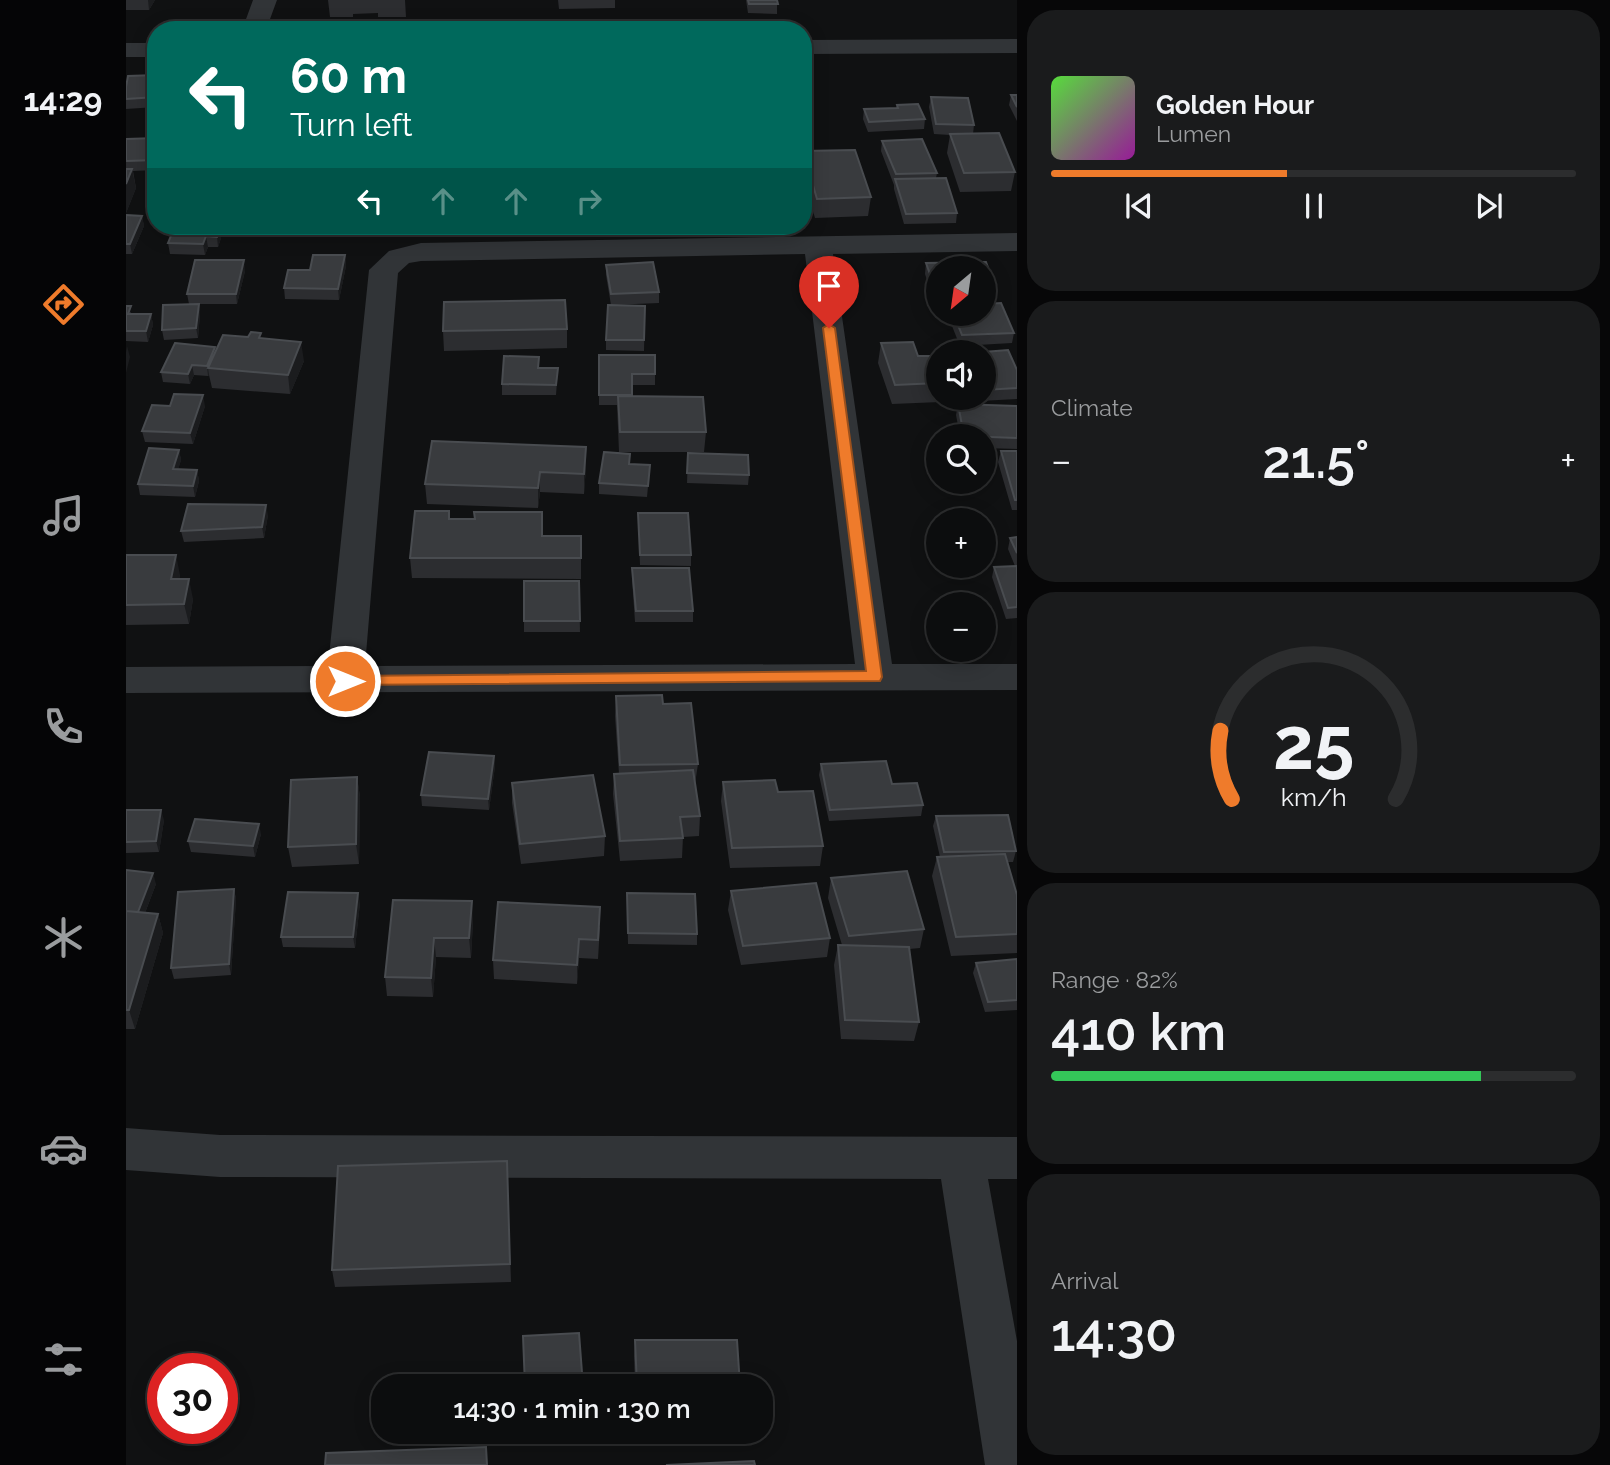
<!DOCTYPE html>
<meta charset="utf-8">
<style>
:root{--surface:#0c0d0e;--page:#1a1b1c;--text:#f1f3f6;--muted:#9a9c9e;--line:#2c2d2e;--accent:#ef7b2b}
body{margin:0;font-family:Raleway,sans-serif;background:var(--page);color:var(--text);height:100vh;display:flex;flex-direction:column;font-size:26px;white-space:nowrap}
*{box-sizing:border-box;margin:0}
p{font-size:23px;color:var(--muted)}
.icon{flex:none;width:38px;height:38px;fill:none;stroke:currentColor;stroke-width:2;stroke-linecap:round;stroke-linejoin:round}
.map{position:relative;flex:1;overflow:hidden}
.details{display:flex;flex-direction:column;gap:10px;padding:10px;background:#070708;width:593px}
.details>*{flex:none}
.hud{position:absolute;left:21px;top:21px;width:665px;height:214px;border-radius:28px;box-shadow:0 4px 18px #0003,0 0 0 2px var(--line);background:#00695c;color:#fff;overflow:hidden}
.needle{width:46px;rotate:209deg}
.buttons{position:absolute;left:800px;top:256px;display:grid;gap:14px}
.buttons a{display:grid;place-items:center;width:70px;height:70px;border-radius:50%;background:var(--surface);box-shadow:0 4px 18px #0003,0 0 0 2px var(--line);font-size:35px}
.speed{position:absolute;left:21px;top:1353px;display:flex;gap:14px;font-size:35px;font-weight:700;text-align:center}
.speed>*{display:grid;place-content:center;width:91px;height:91px;border-radius:50%;background:var(--surface);box-shadow:0 4px 18px #0003,0 0 0 2px var(--line);line-height:1}
.speed .limit{border:10px solid #d22;background:#fff;color:#111}
.pin{position:absolute;display:grid;place-items:center;width:60px;height:60px;color:#fff;margin:-72px -30px;border-radius:50% 50% 50% 0;rotate:-45deg;box-shadow:0 0 7px #0007}
.pin .icon{rotate:45deg}
.me{position:absolute;width:77px;margin:-38px;rotate:90deg;stroke-linejoin:round;filter:drop-shadow(0 0 5px #0008)}
.turn{display:flex;align-items:center;gap:24px;height:147px;padding:0 28px;font-size:32px}
.turn .icon{width:91px;height:91px;stroke-width:2.5}
.turn b{display:block;font-size:49px;line-height:60px}
.lanes{display:flex;align-items:center;height:66px;padding:0 28px;background:#0003;justify-content:center;gap:35px;direction:ltr}
.lanes .off{opacity:.35}
.big{font-size:52px;font-weight:600;line-height:1.1}
.details .widget{flex:1;display:flex;flex-direction:column;justify-content:center;gap:10px;min-width:0;padding:0 24px;border-radius:28px;background:var(--page)}
.details .dial{align-items:center;gap:0}
.dial svg{height:182px;overflow:visible;fill:none;stroke:var(--line);stroke-width:7;stroke-linecap:round;text-anchor:middle}
.dial text{fill:var(--text);stroke:none}
.song{display:flex;align-items:center;gap:21px}
.cover{width:84px;height:84px;border-radius:10px;background:linear-gradient(135deg,hsl(110 70% 55%),hsl(300 70% 35%))}
.played{height:7px;border-radius:4px;background:linear-gradient(90deg,var(--accent) 45%,var(--line) 45%)}
.keys{display:flex;justify-content:space-around;direction:ltr}
.heat{display:flex;justify-content:space-between;align-items:center;font-size:38px;direction:ltr}
.charge{height:10px;border-radius:5px;background:linear-gradient(90deg,#34c759 82%,var(--line) 0)}
.trip{position:absolute;left:245px;top:1374px;width:402px;height:70px;border-radius:28px;background:var(--surface);box-shadow:0 4px 18px #0003,0 0 0 2px var(--line);font-weight:600;line-height:70px;text-align:center}
main{display:flex;flex:1;min-height:0}
.tab-bar{display:flex;flex-direction:column;width:126px;justify-content:space-around;align-items:center;background:#050506;color:var(--muted)}
.tab-bar .icon{width:49px;height:49px}
.tab-bar .on{color:var(--accent)}
.tab-bar b{font-size:32px;color:var(--text)}
.map>svg:first-child{display:block}
.lines{fill:none;stroke-linecap:round;stroke-linejoin:round}
.minor{fill:#313437;fill-rule:evenodd}
.wall{fill:#2c2d30}
.shaded-wall{fill:#1b1c1e}
.building{fill:#393b3e;stroke:#494c50;stroke-width:2}
.route{fill:#ef7b2b;stroke:#9b501c;stroke-width:2}
</style>
<main>
<nav class="tab-bar">
<b>14:29</b>
<svg class="icon on" aria-label="directions" viewBox="0 0 24 24"><path d="M12 3l9 9-9 9-9-9zM9 14v-3h6M13 9l2 2-2 2"/></svg>
<svg class="icon" aria-label="music" viewBox="0 0 24 24"><path d="M9 18V5l10-2v13"/><circle cx="6" cy="18" r="3"/><circle cx="16" cy="16" r="3"/></svg>
<svg class="icon" aria-label="phone" viewBox="0 0 24 24"><path d="M5 4h4l2 5-3 2q2 4 5 5l2-3 5 2v4C11 20 4 13 5 4z"/></svg>
<svg class="icon" aria-label="climate" viewBox="0 0 24 24"><path d="M12 3v18M4 7l16 10M4 17L20 7"/></svg>
<svg class="icon" aria-label="car" viewBox="0 0 24 24"><path d="M5 17H2v-5l4-1 3-4h7l3 4 3 1v5h-3M9 17h6M6 11h13"/><circle cx="7" cy="17" r="2"/><circle cx="17" cy="17" r="2"/></svg>
<svg class="icon" aria-label="filters" viewBox="0 0 24 24"><path d="M4 7h16M4 17h16"/><circle cx="9" cy="7" r="2"/><circle cx="15" cy="17" r="2"/></svg>
</nav>
<div class="map">
<svg width="891" height="1465" viewBox="0 0 891 1465">
<rect width="100%" height="100%" fill="#101112"/>
<g class="lines">
<path class="minor" d="M127,0h24l-11,30h-24z
M891,39v14l-214,1v-14z
M0,43h30v14h-30z
M891,233v18l-184,3 59,410h125v26l-891,3v-26l202,-1 41,-396 20,-19 32,-8zM679,254l50,410 -490,2 33,-393 11,-10 12,-2z
M0,1128l94,7 797,2v42h-29l29,162v124h-32l-44,-286 -721,-2 -94,-7z"/>
</g>
<path class="wall" d="M0,0h29l-6,10h-23z
M202,0h77l1,17h-28v-4l-25,1v3h-23z
M432,0h57v8l-56,1z
M620,0h31v14l-29,-1z
M30,75v32l-30,2v-22z
M885,95h6v26l-8,-16z
M805,97l43,28 -1,9 42,38 -4,19 -51,1 -13,-39 3,-18 -16,-1 -5,-27z
M771,105l28,14 -1,10 -56,3 -5,-13 1,-10 32,-1z
M30,138v32l-23,1 3,17 -10,25v-74z
M756,141l55,32 -1,5 21,35 -1,10 -52,1 -10,-35v-4l-13,-34z
M677,151l68,46 -3,19 -53,2 -12,-41z
M0,215l16,1 2,10 -12,28h-6z
M85,227l10,11 -3,9h-10l-3,8 -35,-1 -2,-11z
M219,255l1,11 -7,34 -54,-1 -1,-11 26,-18z
M860,262l9,24 -2,11h-9v-29h-46v30h-5l-8,-24 1,-11z
M480,265l53,27v11l-48,2 -5,-30z
M119,271l-8,33h-38l1,10 -2,24 -34,2 -2,-10 27,-26 -2,-10z
M0,306l6,8h19l2,11 -5,17 -22,-1z
M519,306l-1,45 -38,-1v-10z
M823,313h35l30,20 -2,10 -52,3 -12,-30z
M441,329v19l-123,3 -1,-20z
M136,339l42,22 -14,33 -78,-6 -3,-13 -1,1 -14,-1 -4,9 -27,-2 -2,-10 55,-22z
M755,343l37,13h20v41h27l-1,4 -72,3 -14,-41z
M858,352l33,18v29l-37,2 -1,-4h5z
M473,355h56v30h-23v11l74,36 -2,20h-85l-2,-47h-18z
M413,368h19l-2,27h-54v-11z
M832,404l59,2v43l-33,-1v-12h-24l-4,-21z
M79,406l-12,38 -48,-2 -3,-11z
M53,450l2,10 -3,9 19,1 2,11 -4,16 -55,-2 -2,-11z
M875,451h16v59h-5l-14,-48z
M562,453l61,22 -1,10 -61,-2z
M504,454v10l19,12 -2,21 -48,-3v-11z
M460,466l-2,28 -44,-2 -2,16 -111,-4 -2,-20z
M323,511l1,8 93,17h38v43l-169,-1 -2,-20z
M512,513l53,42v11l-51,-1z
M142,515l-4,23 -80,4 -3,-11z
M891,537v81l-11,1 -14,-42 2,-10 21,-1 -7,-17 2,-11z
M0,555l54,20 -1,4 14,20 -4,25 -63,1z
M506,568l61,43v11h-58l-3,-43z
M398,581h55l1,51h-56z
M490,696l47,8 35,60 -3,20 5,32 -1,20 -16,1 -1,21 -62,3 -7,-67 1,-20h5l-4,-58z
M368,756l1,10 -6,44 -67,-4 -1,-11z
M695,764l71,20 31,21 -2,11 -92,5 -10,-46z
M231,777l3,20 -1,67 -67,3 -4,-20z
M597,782l55,10 45,54 -3,20 -90,2 -9,-67z
M386,783l93,53 -1,20 -83,8 -9,-61z
M0,810l38,10 -5,32 -33,1z
M810,816l80,35 -3,11h-6l10,33v58l-66,3 -19,-80 5,-19h3l-7,-31z
M135,834l-6,23 -64,-5 -3,-11z
M0,870l30,14 -11,29 13,1 5,19 -28,96h-9z
M705,878l93,51 -4,19 -11,1 10,73 -5,19 -73,-2 -7,-74 4,-20h4l-14,-47z
M108,889l2,10 -5,76 -57,4 -3,-11z
M605,891l99,47 -3,19 -86,8 -13,-55z
M501,893l70,41v11l-69,-1z
M267,900l80,21 -2,37 -35,-1 -3,40 -46,-1 -2,-19z
M234,903l-5,45 -72,-1 -2,-10z
M474,927l-2,32 -19,-1 -2,26 -83,-5 -1,-19z
M891,959v51l-32,2 -12,-39 3,-10z
M381,1161l4,121 -176,5 -3,-17z
M509,1340l105,46h-105l-1,-30z
M565,1432h50l-1,5h-49z"/>
<path class="shaded-wall" d="M22,0h7l-6,10z
M6,169l4,19 -10,25v-29z
M16,216l2,10 -12,28 -2,-10z
M94,228l1,10 -3,9 -1,-10z
M80,236l2,11 -3,8 -2,-11z
M219,255l1,11 -7,34 -1,-11z
M118,260l1,11 -8,33 -1,-10z
M73,304l1,10 -2,24 -2,-10z
M25,314l2,11 -5,17 -2,-11z
M175,342l3,19 -14,33 -2,-19z
M1,346l3,11 -4,16v-21z
M89,347l2,10 -9,11 1,7 -1,1 -1,-10z
M66,365l2,10 -4,9 -2,-10z
M77,395l2,11 -12,38 -3,-11z
M460,447v19l-2,28v-20z
M53,450l2,10 -6,20 -2,-11z
M71,470l2,11 -4,16 -2,-11z
M414,472v20l-2,16v-20z
M140,505l2,10 -4,23 -2,-11z
M50,555l4,20 -5,25 -4,-21z
M63,579l4,20 -4,25 -5,-20z
M368,756l1,10 -6,44 -1,-11z
M231,777l3,20 -1,67 -3,-20z
M35,810l3,10 -5,32 -3,-11z
M133,824l2,10 -6,23 -2,-11z
M27,873l3,11 -15,39 -3,-10z
M108,889l2,10 -5,76 -2,-11z
M232,893l2,10 -5,45 -2,-11z
M346,901l1,20 -2,37 -2,-20z
M32,914l5,19 -28,96 -6,-19z
M308,938l2,19 -3,40 -2,-19z
M453,939v19l-2,26v-19z"/>
<path class="building" d="M622,0h29l1,4h-29z
M30,75v22l-30,2v-12l2,-11z
M885,95h6v12z
M805,97l37,1 6,27 -38,-1z
M792,104l7,15 -56,3 -5,-13 34,-1 -1,-3z
M873,133l16,39 -51,1 -14,-39z
M30,138v22l-30,1v-22z
M796,139l15,34 -41,1 -14,-33z
M729,150l16,47 -54,2 -14,-48z
M0,169h6l-6,15z
M820,178l11,35 -51,1 -11,-35z
M0,215l16,1 -12,28h-4z
M49,226h31v1l14,1 -3,9 -11,-1 -3,8 -35,-1z
M187,255h32l-7,34 -54,-1 4,-18h22z
M69,260h49l-8,34h-49z
M527,262l6,30 -48,2 -5,-29z
M860,262l9,24 -11,1v-19h-46v20h-3l-9,-25z
M439,300l2,29 -124,2 1,-29z
M875,303l13,30 -52,2 -9,-22h31v-9z
M73,304l-3,24 -34,2 1,-25z
M482,305l37,1 -1,34h-38z
M0,306h5l-3,8h23l-5,17h-20z
M125,332l10,1 -2,5 42,4 -13,33 -80,-7 15,-33 25,2z
M787,342l5,14h20v27l-43,2 -14,-42z
M49,343l40,4 -8,19 -15,-1 -4,9 -27,-2z
M882,350l9,20v18l-33,2v-38z
M473,355h56v19h-23v21h-33z
M378,356l35,1 -1,11h20l-2,17 -54,-1z
M48,394l29,1 -13,38 -48,-2 10,-26 18,1z
M492,396l85,1 3,35h-86z
M832,404l59,2v32l-53,-2z
M306,441l154,6 -2,27 -44,-2 -2,16 -113,-4z
M23,448l30,2 -6,19 24,1 -4,16 -55,-2z
M875,451h16v49h-2z
M478,452l26,2 -1,10 21,1 -2,21 -49,-3z
M562,453l60,2 1,20 -62,-2z
M62,504l78,1 -4,22 -81,4z
M289,511h34v8h26l-1,-7h68v24h39v22h-171z
M512,513h50l3,42h-51z
M891,537v16l-7,-15z
M0,555h50l-5,24h18l-5,25 -58,1z
M891,566v41l-9,1 -14,-41z
M506,568h57l4,43h-57z
M398,581h55l1,40h-56z
M536,695l1,9 28,-1 7,61 -78,1 -4,-69z
M303,752l65,4 -6,43 -67,-4z
M760,761l6,23 25,-1 6,22 -93,5 -9,-46z
M567,770l7,46 -20,1 3,21 -63,3 -6,-67z
M467,775l12,61 -85,8 -8,-61z
M231,777l-1,67 -68,3 3,-67z
M649,780l3,12 35,-1 10,55 -91,2 -9,-66z
M0,810h35l-5,31 -30,1z
M882,815l8,36 -72,1 -8,-36z
M69,819l64,5 -6,22 -65,-5z
M879,854l12,41v39l-61,3 -19,-80z
M0,870l27,3 -15,39 -12,-1z
M781,871l17,58 -75,7 -18,-58z
M690,883l14,55 -87,8 -12,-55z
M108,889l-5,75 -58,4 7,-76z
M162,892l70,1 -5,44h-72z
M501,893l68,1 2,40 -69,-1z
M267,900l79,1 -3,37h-35l-3,40 -46,-1z
M372,902l102,5 -2,33 -19,-1 -2,26 -84,-5z
M0,911l32,3 -29,96h-3z
M712,945l71,2 10,75 -74,-2z
M891,959v41l-29,2 -12,-39z
M381,1161l3,103 -178,6 6,-104z
M453,1333l4,53h-58l-2,-50z
M509,1340h102l3,46h-103z
M360,1447l1,18h-162l1,-12z
M628,1461l1,4h-89z"/>
<path class="route" d="M703,324l6,4 47,349 -2,4 -540,4 -2,-4 2,-4 5,-1 521,-5 -43,-343z"/>
</svg>
<div class="buttons">
<a><svg class="needle" viewBox="-14 -14 28 28"><path d="M0-13l5 13h-10z" fill="#e53935"/><path d="M0 13l5-13h-10z" fill="#9a9c9e"/></svg></a>
<a><svg class="icon" aria-label="sound" viewBox="0 0 24 24"><path d="M4 9h4l5-4v14l-5-4H4zM17 9q2 3 0 6"/></svg></a>
<a><svg class="icon" aria-label="search" viewBox="0 0 24 24"><circle cx="10" cy="10" r="6"/><path d="M15 15l6 6"/></svg></a>
<a>+</a>
<a>−</a>
</div>
<div class="speed"><div class="limit">30</div></div>
<div class="pin" style="left:703px;top:328px;background:#d93025"><svg class="icon" aria-label="arrive" viewBox="0 0 24 24"><path d="M6 21V4h12l-3 4 3 4H6"/></svg></div>
<svg class="me" style="left:219px;top:681px" viewBox="-20 -20 40 40"><circle r="17" fill="#ef7b2b" stroke="#fff" stroke-width="3"/><path d="M0-11L8 9 0 5-8 9z" fill="#fff"/></svg>
<div class="trip">14:30 · 1 min · 130 m</div>
<div class="hud">
<div class="turn"><svg class="icon" aria-label="left" viewBox="0 0 24 24"><path d="M17 20v-9H6M10 6l-5 5 5 5"/></svg><div><b>60 m</b>Turn left</div></div>
<div class="lanes"><svg class="icon" aria-label="left" viewBox="0 0 24 24"><path d="M17 20v-9H6M10 6l-5 5 5 5"/></svg><svg class="icon off" aria-label="ahead" viewBox="0 0 24 24"><path d="M12 20V5M6 11l6-6 6 6"/></svg><svg class="icon off" aria-label="ahead" viewBox="0 0 24 24"><path d="M12 20V5M6 11l6-6 6 6"/></svg><svg class="icon off" aria-label="right" viewBox="0 0 24 24"><path d="M7 20v-9h11M14 6l5 5-5 5"/></svg></div>
</div>
</div>
<section class="details">
<div class="widget">
<div class="song"><i class="cover"></i><div><b>Golden Hour</b><p>Lumen</p></div></div>
<div class="played"></div>
<div class="keys"><svg class="icon" aria-label="previous" viewBox="0 0 24 24"><path d="M18 5L8 12l10 7zM5 5v14"/></svg><svg class="icon" aria-label="pause" viewBox="0 0 24 24"><path d="M8 5v14M16 5v14"/></svg><svg class="icon" aria-label="next" viewBox="0 0 24 24"><path d="M6 5l10 7-10 7zM19 5v14"/></svg></div>
</div>
<div class="widget"><p>Climate</p>
<div class="heat"><a>−</a><b class="big">21.5°</b><a>+</a></div>
</div>
<div class="widget dial"><svg viewBox="0 0 100 80">
<path d="M14 69A42 42 0 1 1 86 69"/>
<path d="M14 69A42 42 0 0 1 9 39" stroke="#ef7b2b"/>
<text x="50" y="56" font-size="32" font-weight="700">25</text>
<text x="50" y="72" font-size="11">km/h</text>
</svg></div>
<div class="widget"><p>Range · 82%</p><b class="big">410 km</b><div class="charge"></div></div>
<div class="widget"><p>Arrival</p><b class="big">14:30</b></div>
</section>
</main>
